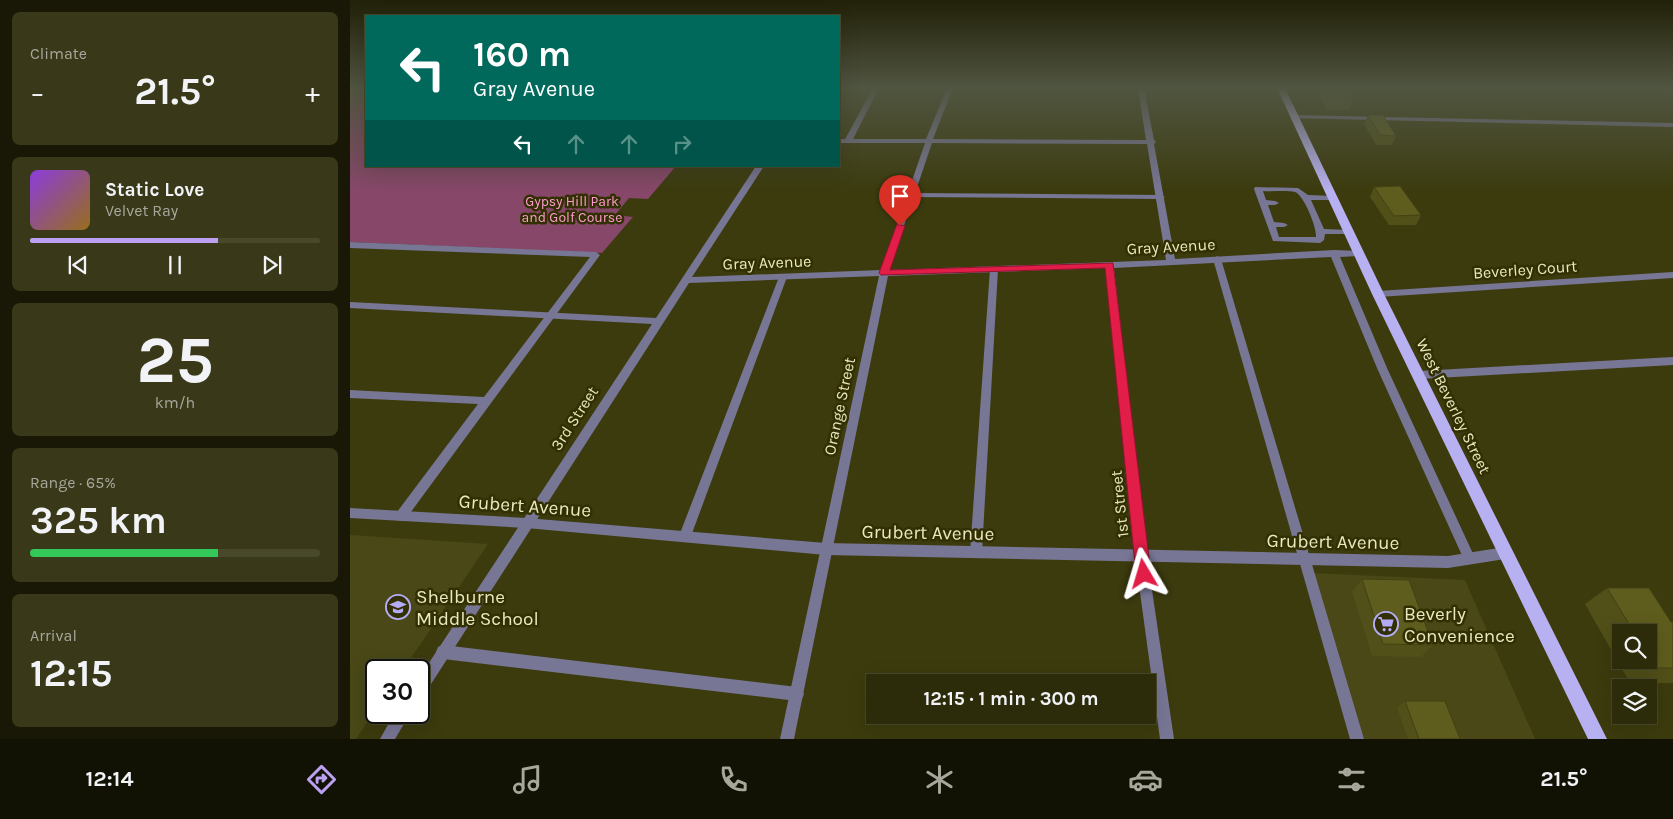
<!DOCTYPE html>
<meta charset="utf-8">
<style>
:root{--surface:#2d2c0a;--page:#393818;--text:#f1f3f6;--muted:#a7a79c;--line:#48482b;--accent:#bca0f2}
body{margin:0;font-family:Karla,sans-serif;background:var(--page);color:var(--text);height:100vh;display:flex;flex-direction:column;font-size:19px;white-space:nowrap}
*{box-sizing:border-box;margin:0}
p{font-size:16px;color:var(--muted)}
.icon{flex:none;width:28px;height:28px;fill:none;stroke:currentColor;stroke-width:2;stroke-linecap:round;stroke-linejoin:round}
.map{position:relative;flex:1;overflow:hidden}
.drawer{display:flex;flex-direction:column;gap:12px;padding:12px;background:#191806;width:350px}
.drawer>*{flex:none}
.guide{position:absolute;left:15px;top:15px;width:475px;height:152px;border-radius:0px;box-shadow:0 5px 20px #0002,0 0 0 1px var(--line);background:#00695c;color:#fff;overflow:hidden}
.buttons{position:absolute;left:1262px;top:624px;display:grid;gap:10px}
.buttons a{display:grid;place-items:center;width:45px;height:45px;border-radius:0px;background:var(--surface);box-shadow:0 5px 20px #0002,0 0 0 1px var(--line);font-size:25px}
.speed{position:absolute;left:15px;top:659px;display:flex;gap:10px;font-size:25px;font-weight:700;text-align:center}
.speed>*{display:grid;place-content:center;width:65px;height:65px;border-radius:50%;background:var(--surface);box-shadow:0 5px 20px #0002,0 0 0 1px var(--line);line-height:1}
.speed .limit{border:2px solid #111;border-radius:8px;background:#fff;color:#111}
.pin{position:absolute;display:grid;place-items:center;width:42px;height:42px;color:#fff;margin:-51px -21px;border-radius:50% 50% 50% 0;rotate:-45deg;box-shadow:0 0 5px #0007}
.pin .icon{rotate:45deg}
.me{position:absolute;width:55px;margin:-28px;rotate:353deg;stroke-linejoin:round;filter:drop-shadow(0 0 4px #0008)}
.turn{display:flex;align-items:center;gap:18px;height:105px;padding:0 25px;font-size:22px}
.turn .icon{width:65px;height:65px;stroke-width:2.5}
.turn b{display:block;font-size:35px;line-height:42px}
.lanes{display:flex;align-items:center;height:48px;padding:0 25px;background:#0003;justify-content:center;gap:25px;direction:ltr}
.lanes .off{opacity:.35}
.big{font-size:38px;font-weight:700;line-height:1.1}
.drawer .widget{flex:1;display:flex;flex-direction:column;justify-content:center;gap:8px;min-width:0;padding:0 18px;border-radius:8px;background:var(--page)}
.drawer .dial{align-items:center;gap:0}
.dial b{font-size:65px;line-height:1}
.song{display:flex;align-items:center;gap:15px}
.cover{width:60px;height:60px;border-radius:8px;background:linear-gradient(135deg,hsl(270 70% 55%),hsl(40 70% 35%))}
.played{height:5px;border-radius:2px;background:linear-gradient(90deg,var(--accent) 65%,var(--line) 65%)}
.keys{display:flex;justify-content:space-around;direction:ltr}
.heat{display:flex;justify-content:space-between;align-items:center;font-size:28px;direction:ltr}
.charge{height:8px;border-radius:4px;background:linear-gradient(90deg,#34c759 65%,var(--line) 0)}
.trip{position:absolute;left:516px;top:674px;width:290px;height:50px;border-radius:0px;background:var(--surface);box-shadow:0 5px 20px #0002,0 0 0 1px var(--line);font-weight:700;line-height:50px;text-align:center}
.tab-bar{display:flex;height:80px;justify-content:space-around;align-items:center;background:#121204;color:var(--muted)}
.tab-bar .icon{width:35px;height:35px}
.tab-bar .current{color:var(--accent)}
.tab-bar b{font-size:22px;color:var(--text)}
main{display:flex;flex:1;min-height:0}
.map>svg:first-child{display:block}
.built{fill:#494816}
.green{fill:#874769}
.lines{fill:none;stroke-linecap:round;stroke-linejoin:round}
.service{fill:#787695;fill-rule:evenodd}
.minor{fill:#787695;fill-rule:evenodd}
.tertiary{fill:#787695;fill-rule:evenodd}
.primary{fill:#b7b1f1;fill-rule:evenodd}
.wall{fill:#515019;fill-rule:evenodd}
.building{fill:#5e5d1d;stroke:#424114}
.route{fill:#e11d48;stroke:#92132f}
.labels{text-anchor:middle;stroke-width:5;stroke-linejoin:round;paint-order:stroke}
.far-park-label{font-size:14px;fill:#fe9bcf;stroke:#323002}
.street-label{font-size:16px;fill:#e8e8c0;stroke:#323002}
.near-street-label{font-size:19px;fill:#e8e8c0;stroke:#323002}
.near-poi-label{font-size:19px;fill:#e8e8c0;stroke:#323002;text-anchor:start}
</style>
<main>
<section class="drawer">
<div class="widget"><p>Climate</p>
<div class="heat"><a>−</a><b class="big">21.5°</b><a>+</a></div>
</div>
<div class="widget">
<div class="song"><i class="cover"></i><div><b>Static Love</b><p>Velvet Ray</p></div></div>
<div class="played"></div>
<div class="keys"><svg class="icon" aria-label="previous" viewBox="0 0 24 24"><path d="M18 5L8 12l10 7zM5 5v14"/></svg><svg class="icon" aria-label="pause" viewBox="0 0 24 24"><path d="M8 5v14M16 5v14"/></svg><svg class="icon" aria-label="next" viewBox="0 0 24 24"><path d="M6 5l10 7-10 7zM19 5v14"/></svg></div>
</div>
<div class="widget dial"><b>25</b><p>km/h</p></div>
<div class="widget"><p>Range · 65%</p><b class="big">325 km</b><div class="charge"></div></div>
<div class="widget"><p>Arrival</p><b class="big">12:15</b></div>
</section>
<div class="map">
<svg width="1323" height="739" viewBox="0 0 1323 739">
<rect width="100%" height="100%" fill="#3c3b0e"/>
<path class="built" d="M0,535l138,9 -85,126h-27v39l-20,30h-6z
M961,573l154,7 70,159h-173z"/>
<path class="green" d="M0,88h16v78h310l-28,33 -19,-1 -14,17 18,2 -31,36 -252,-11z"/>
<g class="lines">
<path class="service" d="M523,88h6l-27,53 -6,1 -2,-1z
M1310,88h13v3l-13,-1z
M905,187l43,1 10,7 27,1 1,2 -4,2h-21l13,29 24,1 4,2 -4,2h-23l-1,6 -4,3 -47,-2 -19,-52zM913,191c9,1 23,-1 32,1 9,3 22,36 21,45h-37l-3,-10h8l4,-2 -4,-2 -10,-1 -6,-17h7l4,-2 -4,-2 -9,-1z
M558,193l253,2 4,2 -4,2 -250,-2 -4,-2z
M0,242l246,10 4,3 -195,265 -4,1 -4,-1 -2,-4 2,-4 81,-108 -128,-6v-8l134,7 106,-140 -240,-9z
M867,256l4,3 143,480h-14l-137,-480z
M644,266l4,3 -16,283 -2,4 -4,2 -4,-2 -2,-4 20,-283z
M433,274l4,3 -96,259 -2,4 -4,1 -4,-1 -2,-4 100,-259z
M1323,357v8l-254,14 -5,-4 5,-4z
M93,645l354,42 5,2 2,5 -2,5 -5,2 -354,-42 -5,-2 -2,-5 2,-5z"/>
<path class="minor" d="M597,88h6l-20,51 213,1 -8,-52h6l10,52 2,2 -2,2 21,115 159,-9 27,1 1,2 -4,3 -18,1 47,111 88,190 -2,4 -4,2 -4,-2 -88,-194 -46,-111 -217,11 33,288 27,183h-14l-25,-183 -30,-288 -217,8 -94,463h-14l99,-463 -190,7 -265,412 -5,2v-19l233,-354 -302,-16v-6l306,16 100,-152h8l-72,111 189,-7 44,-127h-86v-4h87zM582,143l215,1 19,116 -277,10z
M943,115l380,8v4l-382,-9v-2z
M1323,272v6l-295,19 -5,-3 5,-3z
M45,712h16l-16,27h-15z"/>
<path class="tertiary" d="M0,508l176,10 300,25 622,13 57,-9 4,2 2,4 -2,4 -4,2 -57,9 -622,-13 -300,-27 -176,-10z"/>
<path class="primary" d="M927,88h8l99,206 223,445h-19l-216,-445z"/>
</g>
<path class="wall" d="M965,88h34l5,8 -5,14h-22z
M1018,115l28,21 -4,9h-16l-12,-21z
M1024,187l47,28 -5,10h-27l-19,-28z
M1012,579l71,66 -12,12 -49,-1 -20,-64z
M1257,588l64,34h2v61h-43l-45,-79zM1271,632h28v28h-28z
M1055,701l55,38h-52l-11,-31z"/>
<path class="building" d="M977,88h22l5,8h-22z
M1018,115h15l13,21 -16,-1z
M1050,186l21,29 -27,1 -20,-29z
M1012,579l47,1 24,65 -50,-1z
M1257,588h42l22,34h2v46h-18l-6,-11v-25h-15z
M1055,701h40l15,38h-41z"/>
<linearGradient id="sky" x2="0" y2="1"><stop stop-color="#212008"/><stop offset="0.46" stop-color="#505541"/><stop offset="1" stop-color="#505541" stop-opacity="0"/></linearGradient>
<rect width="1323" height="191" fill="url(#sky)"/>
<path class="route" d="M547,224l8,2 -15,44 223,-7 38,311 -2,5 -5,2 -5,-2 -3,-5 -31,-306 -224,7 -2,-2z"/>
<defs>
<symbol id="school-ring" viewBox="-11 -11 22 22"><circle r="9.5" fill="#323002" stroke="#b4acf9" stroke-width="1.5"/><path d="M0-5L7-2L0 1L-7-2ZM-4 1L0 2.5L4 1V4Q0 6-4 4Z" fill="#b4acf9"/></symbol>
<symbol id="supermarket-ring" viewBox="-11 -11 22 22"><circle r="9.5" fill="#323002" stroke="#b4acf9" stroke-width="1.5"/><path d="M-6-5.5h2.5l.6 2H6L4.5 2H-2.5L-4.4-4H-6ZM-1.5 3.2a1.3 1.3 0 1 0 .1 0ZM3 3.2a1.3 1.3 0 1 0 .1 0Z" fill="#b4acf9"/></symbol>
</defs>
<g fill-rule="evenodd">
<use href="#school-ring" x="34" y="593" width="28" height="28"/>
<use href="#supermarket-ring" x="1022" y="610" width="28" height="28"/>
</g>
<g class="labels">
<g class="far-park-label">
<text x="222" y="206">Gypsy Hill Park<tspan x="222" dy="16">and Golf Course</tspan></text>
</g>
<g class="street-label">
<text transform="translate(821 246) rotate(-3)" y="6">Gray Avenue</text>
<text transform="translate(417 262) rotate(-2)" y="6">Gray Avenue</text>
<text transform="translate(1175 269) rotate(-4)" y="6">Beverley Court</text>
<text transform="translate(489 406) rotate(-78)" y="6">Orange Street</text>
<text transform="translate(1104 406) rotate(64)" y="6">West Beverley Street</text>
<text transform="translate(224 418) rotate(-57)" y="6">3rd Street</text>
<text transform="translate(769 504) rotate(-96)" y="6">1st Street</text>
</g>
<g class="near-street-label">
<text transform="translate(175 505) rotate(4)" y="7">Grubert Avenue</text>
<text transform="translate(578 532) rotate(1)" y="7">Grubert Avenue</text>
<text transform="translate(983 541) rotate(1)" y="7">Grubert Avenue</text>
</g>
<g class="near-poi-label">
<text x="66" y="603">Shelburne<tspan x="66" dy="22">Middle School</tspan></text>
<text x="1054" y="620">Beverly<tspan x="1054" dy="22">Convenience</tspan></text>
</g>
</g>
</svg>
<div class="buttons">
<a><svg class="icon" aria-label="search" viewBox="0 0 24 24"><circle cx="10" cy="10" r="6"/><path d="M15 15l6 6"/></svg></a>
<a><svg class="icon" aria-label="layers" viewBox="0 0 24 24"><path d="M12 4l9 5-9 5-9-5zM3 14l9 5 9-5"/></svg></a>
</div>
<div class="speed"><div class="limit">30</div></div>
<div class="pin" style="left:550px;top:226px;background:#d93025"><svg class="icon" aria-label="arrive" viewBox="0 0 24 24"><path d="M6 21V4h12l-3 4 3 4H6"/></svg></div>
<svg class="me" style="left:794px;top:574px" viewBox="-20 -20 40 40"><path d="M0-17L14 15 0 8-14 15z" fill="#e11d48" stroke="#fff" stroke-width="4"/></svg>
<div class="trip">12:15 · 1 min · 300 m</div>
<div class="guide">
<div class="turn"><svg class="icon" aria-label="left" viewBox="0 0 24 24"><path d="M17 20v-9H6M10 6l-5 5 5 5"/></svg><div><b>160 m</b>Gray Avenue</div></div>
<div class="lanes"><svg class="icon" aria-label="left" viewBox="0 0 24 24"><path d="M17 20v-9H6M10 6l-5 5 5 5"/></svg><svg class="icon off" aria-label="ahead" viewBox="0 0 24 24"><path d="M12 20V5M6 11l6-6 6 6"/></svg><svg class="icon off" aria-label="ahead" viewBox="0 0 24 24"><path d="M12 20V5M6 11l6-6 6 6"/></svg><svg class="icon off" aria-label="right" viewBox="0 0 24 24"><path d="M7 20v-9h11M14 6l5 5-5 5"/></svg></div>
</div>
</div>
</main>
<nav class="tab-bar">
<b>12:14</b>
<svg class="icon current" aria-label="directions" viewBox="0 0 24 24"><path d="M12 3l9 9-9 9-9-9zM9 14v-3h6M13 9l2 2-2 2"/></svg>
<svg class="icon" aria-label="music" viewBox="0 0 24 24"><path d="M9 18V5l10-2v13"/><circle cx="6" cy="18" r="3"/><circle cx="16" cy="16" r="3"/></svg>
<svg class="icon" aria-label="phone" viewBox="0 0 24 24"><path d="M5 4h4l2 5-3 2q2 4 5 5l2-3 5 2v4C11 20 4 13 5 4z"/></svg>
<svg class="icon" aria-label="climate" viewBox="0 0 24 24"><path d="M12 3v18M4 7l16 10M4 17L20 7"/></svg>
<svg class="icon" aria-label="car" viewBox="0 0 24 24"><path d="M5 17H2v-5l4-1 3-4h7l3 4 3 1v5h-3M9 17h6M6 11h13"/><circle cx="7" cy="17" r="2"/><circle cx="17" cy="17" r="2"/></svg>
<svg class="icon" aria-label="filters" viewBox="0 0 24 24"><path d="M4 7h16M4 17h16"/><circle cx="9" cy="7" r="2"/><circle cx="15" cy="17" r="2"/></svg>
<b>21.5°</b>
</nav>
